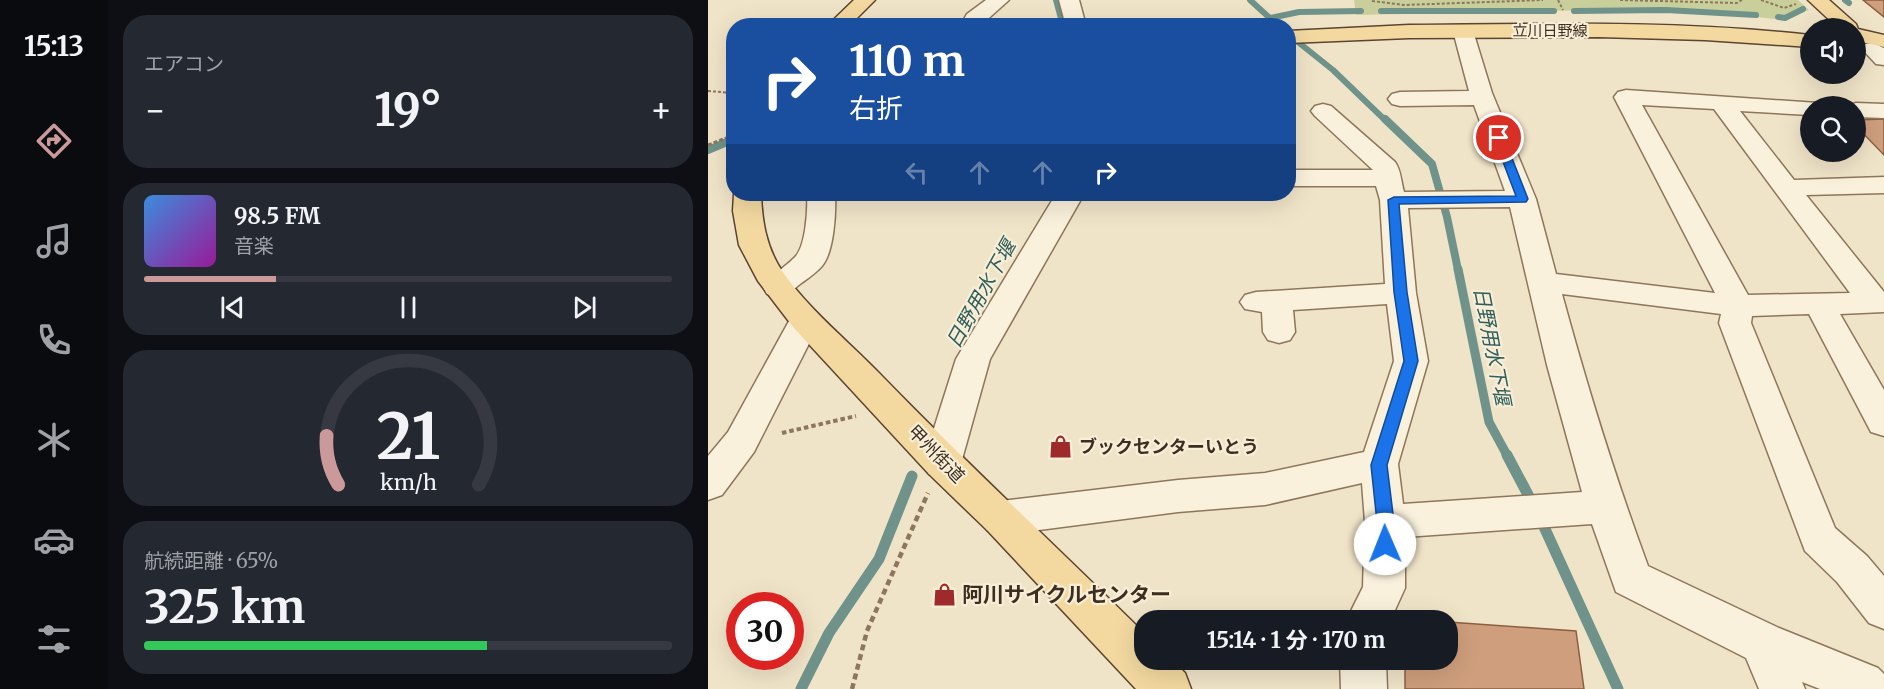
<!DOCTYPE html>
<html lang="ja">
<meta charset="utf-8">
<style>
:root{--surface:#171b24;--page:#242831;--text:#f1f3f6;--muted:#9ea1a6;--line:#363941;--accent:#cc999b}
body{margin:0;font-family:Merriweather,"Noto Sans JP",serif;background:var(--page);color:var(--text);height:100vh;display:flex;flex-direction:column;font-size:22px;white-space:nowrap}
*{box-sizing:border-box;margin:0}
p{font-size:20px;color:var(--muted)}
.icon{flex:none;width:33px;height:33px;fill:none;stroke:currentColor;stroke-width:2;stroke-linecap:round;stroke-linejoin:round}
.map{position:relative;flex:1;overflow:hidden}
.side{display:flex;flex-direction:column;gap:15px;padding:15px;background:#0d0f14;width:600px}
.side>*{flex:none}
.banner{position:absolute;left:18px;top:18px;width:570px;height:183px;border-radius:24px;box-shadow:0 6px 24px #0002;background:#1a4fa0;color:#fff;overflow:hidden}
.controls{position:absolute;left:1092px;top:18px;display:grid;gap:12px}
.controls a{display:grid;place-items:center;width:66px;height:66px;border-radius:50%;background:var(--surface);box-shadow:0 6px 24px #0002;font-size:30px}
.speed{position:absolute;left:18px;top:592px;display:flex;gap:12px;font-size:30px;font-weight:700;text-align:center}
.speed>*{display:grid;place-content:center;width:78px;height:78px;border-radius:50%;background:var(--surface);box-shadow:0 6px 24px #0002;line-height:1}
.speed .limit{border:9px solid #d22;background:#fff;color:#111}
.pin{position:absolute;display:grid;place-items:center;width:51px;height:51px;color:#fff;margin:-26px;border:3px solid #fff;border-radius:50%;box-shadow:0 2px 6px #0007}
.me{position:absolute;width:66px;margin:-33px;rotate:359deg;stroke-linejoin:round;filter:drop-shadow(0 0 4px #0008)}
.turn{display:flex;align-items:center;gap:21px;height:126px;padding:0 24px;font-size:27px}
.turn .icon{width:78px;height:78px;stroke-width:2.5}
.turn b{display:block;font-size:42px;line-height:51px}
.lanes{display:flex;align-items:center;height:57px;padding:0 24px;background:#0003;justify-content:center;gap:30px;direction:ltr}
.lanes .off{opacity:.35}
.big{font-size:45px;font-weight:700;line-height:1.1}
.side .widget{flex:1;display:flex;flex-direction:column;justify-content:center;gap:9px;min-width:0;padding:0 21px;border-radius:24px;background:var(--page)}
.side .dial{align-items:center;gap:0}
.dial svg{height:156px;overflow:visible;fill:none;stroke:var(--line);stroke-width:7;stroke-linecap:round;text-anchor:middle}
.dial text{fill:var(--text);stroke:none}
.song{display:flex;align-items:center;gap:18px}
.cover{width:72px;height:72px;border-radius:9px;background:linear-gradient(135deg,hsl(210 70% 55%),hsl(300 70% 35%))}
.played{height:6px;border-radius:3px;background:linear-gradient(90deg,var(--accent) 25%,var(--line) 25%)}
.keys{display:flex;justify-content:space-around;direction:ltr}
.heat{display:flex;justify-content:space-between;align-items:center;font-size:33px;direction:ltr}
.charge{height:9px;border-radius:4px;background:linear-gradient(90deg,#34c759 65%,var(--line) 0)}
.trip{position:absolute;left:426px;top:610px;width:324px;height:60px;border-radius:24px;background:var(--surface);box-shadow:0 6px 24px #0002;font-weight:700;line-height:60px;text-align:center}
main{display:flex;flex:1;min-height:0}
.tabs{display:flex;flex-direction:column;width:108px;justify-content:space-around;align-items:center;background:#090b0e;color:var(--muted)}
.tabs .icon{width:42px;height:42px}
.tabs .on{color:var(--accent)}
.tabs b{font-size:27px;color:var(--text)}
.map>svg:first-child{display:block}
.green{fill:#c9cf9b}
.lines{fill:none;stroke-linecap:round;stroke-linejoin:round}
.stream-far3{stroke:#6f938a;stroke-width:6}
.stream-far2{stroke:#6f938a;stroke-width:8}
.stream-far1{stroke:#6f938a;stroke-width:9}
.stream{stroke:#6f938a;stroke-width:11}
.building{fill:#cf9f7d;stroke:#8d5f41;stroke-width:1.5}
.minor-casing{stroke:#8d765c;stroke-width:3}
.major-casing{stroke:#5b4430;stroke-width:3}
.path-far3{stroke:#8d765c;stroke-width:2;stroke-dasharray:3 2;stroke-linecap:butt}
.path-far2{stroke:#8d765c;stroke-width:3;stroke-dasharray:4 2;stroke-linecap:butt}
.path-far1{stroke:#8d765c;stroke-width:4;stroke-dasharray:4.5 3;stroke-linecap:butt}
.path{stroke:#8d765c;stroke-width:4.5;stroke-dasharray:6 4;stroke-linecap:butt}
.minor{fill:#faf1dc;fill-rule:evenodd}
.major{fill:#f3d9a0;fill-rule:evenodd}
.route{fill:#1a73e8;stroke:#114b97;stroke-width:1.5}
.labels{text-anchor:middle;stroke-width:4.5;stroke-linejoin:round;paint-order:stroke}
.far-street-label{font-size:15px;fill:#3d2e20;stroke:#f7eed8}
.poi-label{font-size:18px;font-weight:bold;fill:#3d2e20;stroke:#f7eed8;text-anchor:start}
.street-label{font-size:18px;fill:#3d2e20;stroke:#f7eed8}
.water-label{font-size:20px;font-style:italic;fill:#2f5d5a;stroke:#f7eed8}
.near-poi-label{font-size:21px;font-weight:bold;fill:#3d2e20;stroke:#f7eed8;text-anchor:start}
</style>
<main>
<nav class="tabs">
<b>15:13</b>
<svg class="icon on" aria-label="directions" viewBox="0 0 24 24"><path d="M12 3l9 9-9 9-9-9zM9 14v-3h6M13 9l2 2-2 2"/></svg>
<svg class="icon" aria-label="music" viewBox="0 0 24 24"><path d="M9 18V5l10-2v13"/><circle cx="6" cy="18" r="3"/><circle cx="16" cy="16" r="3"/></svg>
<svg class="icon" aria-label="phone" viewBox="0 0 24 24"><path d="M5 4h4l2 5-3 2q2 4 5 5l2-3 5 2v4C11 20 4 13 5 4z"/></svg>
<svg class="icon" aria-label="climate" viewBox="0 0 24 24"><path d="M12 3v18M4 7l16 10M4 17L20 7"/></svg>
<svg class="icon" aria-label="car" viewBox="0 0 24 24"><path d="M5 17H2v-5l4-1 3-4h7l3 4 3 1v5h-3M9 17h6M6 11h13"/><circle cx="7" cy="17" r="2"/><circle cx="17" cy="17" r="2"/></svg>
<svg class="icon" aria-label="filters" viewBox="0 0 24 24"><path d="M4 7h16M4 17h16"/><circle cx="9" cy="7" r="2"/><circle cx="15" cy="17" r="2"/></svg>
</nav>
<section class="side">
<div class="widget"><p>エアコン</p>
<div class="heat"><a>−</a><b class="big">19°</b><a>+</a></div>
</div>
<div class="widget">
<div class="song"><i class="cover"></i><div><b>98.5 FM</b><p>音楽</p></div></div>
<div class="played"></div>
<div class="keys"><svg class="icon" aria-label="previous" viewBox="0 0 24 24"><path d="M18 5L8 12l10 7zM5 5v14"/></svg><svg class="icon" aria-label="pause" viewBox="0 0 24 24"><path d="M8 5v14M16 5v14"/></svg><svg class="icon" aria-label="next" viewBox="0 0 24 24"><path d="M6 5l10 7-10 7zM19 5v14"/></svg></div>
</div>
<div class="widget dial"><svg viewBox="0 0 100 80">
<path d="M14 69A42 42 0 1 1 86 69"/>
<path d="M14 69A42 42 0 0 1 8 44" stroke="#cc999b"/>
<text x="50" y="56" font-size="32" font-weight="700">21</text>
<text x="50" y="72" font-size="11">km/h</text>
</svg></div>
<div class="widget"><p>航続距離 · 65%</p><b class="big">325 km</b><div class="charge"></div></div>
</section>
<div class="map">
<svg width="1176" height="689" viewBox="0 0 1176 689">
<rect width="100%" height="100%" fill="#f0e4c8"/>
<path class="green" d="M646,0h444l11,10 -24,10 -86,-9 -53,-2 -290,6z"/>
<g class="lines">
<path class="stream-far3" d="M348,0l7,26
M542,0l22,20
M1137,0l4,3
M673,11h173
M866,11l92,-1 90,5
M1070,17l7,1 18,-9
M562,18l29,-6 62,-1
M590,42l35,28 53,51"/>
<path class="stream-far2" d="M677,119l47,45 15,53 11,53
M0,150l26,-11"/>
<path class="stream-far1" d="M750,269l31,153 19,35"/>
<path class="stream" d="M799,455l27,51
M832,518l78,171
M93,689l28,-56 50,-74 33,-83"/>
</g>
<path class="building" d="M1155,0h21v17z
M1176,119v36l-28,-29v-6z
M740,622l128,9 8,58h-179v-29h43z"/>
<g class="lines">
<defs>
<path id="minor" d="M278,0h23l-29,26h-20l7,-12z
M351,0h20l7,26h-20z
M755,25l7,2 3,4 19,62 44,106 20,75 159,19 -101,-196 4,-5 8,-2 192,13 3,3h-11v9l-70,-4 54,69 90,-3v16l-78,2 78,97v20l-44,2 44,76v46l-13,-4 -62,-118 -57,2 -1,7 84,205 32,28 17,20v53l-15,-6 -32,-41 -32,-31 -86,-228 2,-9 -159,-20c25,92 53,183 86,272l131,62 99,40 6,6v15h-64l-18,-7 3,7h-46l-13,-31 -130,-66 -24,-68 -187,13v51l-15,33h-44l17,-34 2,-65 -3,-39 -97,22 -87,7 -177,23 -14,-5 -6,-12 6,-12 14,-5 177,-21 87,-7 99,-21 30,-91 -7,-57 -94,6 2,22 -5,8 -11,3 -11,-3 -5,-8 -1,-20 -17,-3 -5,-7 5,-7 11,-3 129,-8 -5,-84 -4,-14h-88v-16h85l-58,-54 -4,-5 4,-5 8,-2 8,2 64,56c6,8 6,20 9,30l101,-1 -31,-86 -74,1 -8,-2 -4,-5 4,-5 8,-2 69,-1 -16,-60 3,-4zM934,105l72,4 136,184 -102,2zM802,207l37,158 35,127 -179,12 -5,-40 30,-103 -12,-68 -8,-85z
M1165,43l11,5v17l-8,-1 -14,-15 3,-5z
M1148,103l28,1v14l-28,-1v-11h-9z
M99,194h28c1,18 -1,58 -13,72 -6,7 -15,13 -22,18 -11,10 -18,14 -33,10l-4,-7c8,-12 21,-19 31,-29 12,-10 14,-49 13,-64z
M348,194h28l-94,165 -29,104 -6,11 -13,4 -13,-4 -6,-11 33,-104z
M97,309l11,3 5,8 -67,132 -32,43 -14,5v-44l20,-24 66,-120z
M632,660h46l1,29h-46z"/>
<path id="major" d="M146,0h21l-26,26h-22z
M1100,0h21l27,24 2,5 26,6v12l-28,-6v-13h-18z
M701,25c133,-1 269,-5 401,10v12l-105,-7 -106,-3 -190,1 -121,5v-12z
M26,194h27c1,27 5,53 21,77 27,39 64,68 97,102 86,89 177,173 265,260v27h28l13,13 6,16h-55l-149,-159 -58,-56 -135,-146 -36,-47 -19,-36 -6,-34z"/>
</defs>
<use href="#minor" class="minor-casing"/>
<use href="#major" class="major-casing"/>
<path class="path-far3" d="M850,0l5,10
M912,0l117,3 5,-3
M1053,0l23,8 12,-4
M664,1l32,4 139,-5
M0,91l26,2"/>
<path class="path-far2" d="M0,145l26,-10"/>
<path class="path-far1" d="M74,433l74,-17"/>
<path class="path" d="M144,689l15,-58 61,-138"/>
<use href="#minor" class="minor"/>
<use href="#major" class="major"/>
</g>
<path class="route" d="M791,135l5,3 24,61 -2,3 -127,2 8,88 11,69 -31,104 7,57 -1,22 -2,5 -6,2 -6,-2 -3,-5 1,-22 -6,-57 33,-104 -10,-69 -6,-92 6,-3 122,-1 -22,-58z"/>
<defs>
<symbol id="shop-bare" viewBox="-9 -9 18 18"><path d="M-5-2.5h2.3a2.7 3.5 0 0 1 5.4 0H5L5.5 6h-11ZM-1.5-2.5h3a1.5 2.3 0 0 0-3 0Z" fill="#9e2a2b" stroke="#f7eed8" stroke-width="2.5" paint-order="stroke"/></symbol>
</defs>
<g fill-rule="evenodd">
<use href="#shop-bare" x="336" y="430" width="33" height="33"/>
<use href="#shop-bare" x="220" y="578" width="33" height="33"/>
</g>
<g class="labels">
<g class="far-street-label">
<text x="842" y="36">立川日野線</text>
</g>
<g class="poi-label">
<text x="371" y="453">ブックセンターいとう</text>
</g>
<g class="street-label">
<text transform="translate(228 454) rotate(46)" y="6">甲州街道</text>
</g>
<g class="water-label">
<text transform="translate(273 294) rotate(-61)" y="7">日野用水下堰</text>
<text transform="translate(784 346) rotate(79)" y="7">日野用水下堰</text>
</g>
<g class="near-poi-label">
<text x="254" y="602">阿川サイクルセンター</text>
</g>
</g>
</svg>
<div class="controls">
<a><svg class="icon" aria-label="sound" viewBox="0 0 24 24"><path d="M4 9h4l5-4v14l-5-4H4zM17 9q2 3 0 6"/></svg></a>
<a><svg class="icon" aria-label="search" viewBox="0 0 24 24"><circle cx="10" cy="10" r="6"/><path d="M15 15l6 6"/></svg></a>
</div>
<div class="speed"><div class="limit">30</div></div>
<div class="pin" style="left:791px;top:138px;background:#d93025"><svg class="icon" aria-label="arrive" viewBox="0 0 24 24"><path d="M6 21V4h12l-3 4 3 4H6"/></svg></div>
<svg class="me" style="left:677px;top:544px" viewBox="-20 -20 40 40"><circle r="19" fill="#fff"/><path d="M0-13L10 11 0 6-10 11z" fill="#1a73e8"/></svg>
<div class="trip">15:14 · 1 分 · 170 m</div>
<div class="banner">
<div class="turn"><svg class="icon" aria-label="right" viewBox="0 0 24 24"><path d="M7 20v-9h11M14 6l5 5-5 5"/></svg><div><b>110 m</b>右折</div></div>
<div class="lanes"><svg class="icon off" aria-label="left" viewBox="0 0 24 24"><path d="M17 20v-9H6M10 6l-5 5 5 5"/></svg><svg class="icon off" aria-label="ahead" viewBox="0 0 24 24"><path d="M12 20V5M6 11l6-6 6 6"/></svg><svg class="icon off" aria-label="ahead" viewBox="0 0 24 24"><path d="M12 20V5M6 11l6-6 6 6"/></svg><svg class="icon" aria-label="right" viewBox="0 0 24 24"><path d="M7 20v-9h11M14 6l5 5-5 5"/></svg></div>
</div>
</div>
</main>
